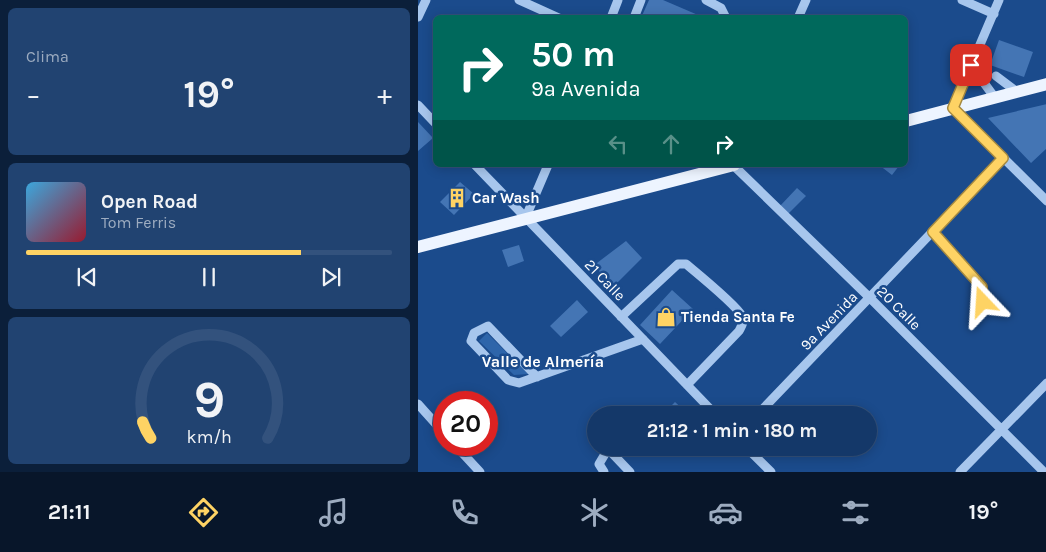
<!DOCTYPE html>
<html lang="es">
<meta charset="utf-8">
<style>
:root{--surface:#143869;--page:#214371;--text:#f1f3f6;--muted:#9dacc0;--line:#33527d;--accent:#fed364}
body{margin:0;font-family:Karla,sans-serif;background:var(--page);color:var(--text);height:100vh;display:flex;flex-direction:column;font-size:19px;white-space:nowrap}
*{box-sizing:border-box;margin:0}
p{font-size:16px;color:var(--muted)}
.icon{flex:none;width:28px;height:28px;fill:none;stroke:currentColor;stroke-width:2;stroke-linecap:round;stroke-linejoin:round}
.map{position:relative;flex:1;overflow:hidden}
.panel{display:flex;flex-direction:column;gap:8px;padding:8px;background:#0b1f3a;width:418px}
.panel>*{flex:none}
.top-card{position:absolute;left:15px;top:15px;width:475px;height:152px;border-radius:8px;box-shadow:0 2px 12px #0003,0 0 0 1px var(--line);background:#00695c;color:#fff;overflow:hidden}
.speed{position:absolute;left:15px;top:391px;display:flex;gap:10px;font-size:25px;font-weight:700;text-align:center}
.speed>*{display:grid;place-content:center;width:65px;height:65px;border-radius:50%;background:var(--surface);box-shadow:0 2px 12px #0003,0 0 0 1px var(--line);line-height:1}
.speed .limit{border:8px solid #d22;background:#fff;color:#111}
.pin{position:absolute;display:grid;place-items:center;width:42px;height:42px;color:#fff;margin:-21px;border-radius:10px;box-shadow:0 2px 8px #0006}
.me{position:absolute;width:55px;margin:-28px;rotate:340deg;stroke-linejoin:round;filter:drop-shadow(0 0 4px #0008)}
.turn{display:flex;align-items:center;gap:18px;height:105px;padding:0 15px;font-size:22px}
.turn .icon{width:65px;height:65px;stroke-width:2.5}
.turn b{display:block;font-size:35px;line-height:42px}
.lanes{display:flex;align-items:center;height:48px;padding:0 15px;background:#0003;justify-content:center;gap:25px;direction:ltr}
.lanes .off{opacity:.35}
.big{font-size:38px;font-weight:700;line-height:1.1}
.panel .tile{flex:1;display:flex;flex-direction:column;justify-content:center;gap:8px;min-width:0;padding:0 18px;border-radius:8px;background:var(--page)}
.panel .dial{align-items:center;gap:0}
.dial svg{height:130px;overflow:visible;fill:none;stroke:var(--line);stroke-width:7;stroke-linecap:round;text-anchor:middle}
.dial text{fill:var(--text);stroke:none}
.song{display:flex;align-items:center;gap:15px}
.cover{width:60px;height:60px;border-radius:8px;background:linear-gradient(135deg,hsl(200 70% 55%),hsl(350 70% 35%))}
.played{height:5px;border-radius:2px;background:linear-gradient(90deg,var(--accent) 75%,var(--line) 75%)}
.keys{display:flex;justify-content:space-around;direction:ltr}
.heat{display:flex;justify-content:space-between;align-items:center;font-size:28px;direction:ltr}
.trip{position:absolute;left:169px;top:406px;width:290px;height:50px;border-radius:25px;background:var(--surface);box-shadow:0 2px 12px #0003,0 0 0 1px var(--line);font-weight:700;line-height:50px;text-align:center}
.tab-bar{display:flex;height:80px;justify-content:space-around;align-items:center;background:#08162a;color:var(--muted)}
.tab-bar .icon{width:35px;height:35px}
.tab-bar .active{color:var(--accent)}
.tab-bar b{font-size:22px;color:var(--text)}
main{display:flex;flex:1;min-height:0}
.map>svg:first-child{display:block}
.green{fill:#2e65aa}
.building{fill:#4475b4}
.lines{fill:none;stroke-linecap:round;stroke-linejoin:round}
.minor{stroke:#a7c6ed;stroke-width:9}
.major{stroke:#edf4ff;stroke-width:12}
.route-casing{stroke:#a58941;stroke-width:12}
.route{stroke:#fed364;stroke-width:9}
.labels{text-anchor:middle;stroke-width:5;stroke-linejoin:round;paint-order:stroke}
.poi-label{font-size:15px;font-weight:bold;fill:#fff;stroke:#1b4b8c;text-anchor:start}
.street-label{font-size:15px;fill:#fff;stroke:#1b4b8c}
.neighbourhood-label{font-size:16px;font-weight:bold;fill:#fff;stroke:#1b4b8c}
</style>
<main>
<section class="panel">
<div class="tile"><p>Clima</p>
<div class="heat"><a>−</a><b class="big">19°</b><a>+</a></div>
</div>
<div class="tile">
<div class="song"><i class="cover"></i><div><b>Open Road</b><p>Tom Ferris</p></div></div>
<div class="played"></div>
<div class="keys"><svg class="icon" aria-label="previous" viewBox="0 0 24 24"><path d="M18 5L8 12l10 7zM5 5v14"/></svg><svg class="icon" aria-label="pause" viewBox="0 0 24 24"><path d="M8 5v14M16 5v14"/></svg><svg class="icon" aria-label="next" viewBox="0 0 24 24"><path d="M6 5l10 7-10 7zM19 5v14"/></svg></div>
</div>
<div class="tile dial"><svg viewBox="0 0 100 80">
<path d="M14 69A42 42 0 1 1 86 69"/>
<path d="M14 69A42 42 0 0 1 9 59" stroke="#fed364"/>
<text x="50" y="56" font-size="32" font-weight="700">9</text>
<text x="50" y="72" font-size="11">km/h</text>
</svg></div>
</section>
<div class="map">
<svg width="629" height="472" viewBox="0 0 629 472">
<rect width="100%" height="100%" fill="#1b4b8c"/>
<path class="green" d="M69,333l41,41 -14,1 -35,-34z"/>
<path class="building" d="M231,0h14l42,18h-64z
M581,40l34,12 -9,25 -34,-12z
M629,104v44l-16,15 -43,-45z
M0,122l15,16 -15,13z
M461,165h18l2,1 -7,9z
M42,182l14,12 -20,21 -14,-13z
M379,188l9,8 -18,18 -8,-8z
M208,241l16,17 -27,27 -22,-19z
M101,245l5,16 -16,6 -6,-17z
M254,290l21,19 -33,35 -20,-19z
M159,300l11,12 -27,25 -11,-11z
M257,402l12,11 -2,2h-23z"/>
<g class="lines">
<path class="minor" d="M101,0l40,18
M288,0l15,8 5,10
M544,0l32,14
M581,0l-46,108 94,93
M0,17l8,-17
M193,18l7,-18
M216,18l7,-18
M380,18l8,-18
M553,65l24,33
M578,76l21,16
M0,105l18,19
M57,165l241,250
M315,165l137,133 174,174
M107,219l23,-54
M515,232l49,55 1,15
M203,317l57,-53h8c12,10 50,41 56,52 3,6 -1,11 -3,15l-52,54
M119,377l-49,-51 -14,7 -3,8 37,39 11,3 124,-44
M0,404l26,29
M339,415l246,-257
M37,445l25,27
M329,448l24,24
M186,472l-5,-8 9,-15 22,23
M542,472l87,-89"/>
<path class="major" d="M488,121l141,-37
M0,247l316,-82"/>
</g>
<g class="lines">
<defs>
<path id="route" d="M553,65l-18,43 50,50 -70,74 49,55 1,15"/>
</defs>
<use href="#route" class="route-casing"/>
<use href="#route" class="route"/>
</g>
<defs>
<symbol id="building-bare" viewBox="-9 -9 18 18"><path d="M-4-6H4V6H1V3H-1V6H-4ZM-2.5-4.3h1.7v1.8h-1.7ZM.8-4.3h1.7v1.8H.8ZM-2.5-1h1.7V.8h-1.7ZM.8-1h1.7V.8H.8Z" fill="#fed364" stroke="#1b4b8c" stroke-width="2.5" paint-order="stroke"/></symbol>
<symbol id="shop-bare" viewBox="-9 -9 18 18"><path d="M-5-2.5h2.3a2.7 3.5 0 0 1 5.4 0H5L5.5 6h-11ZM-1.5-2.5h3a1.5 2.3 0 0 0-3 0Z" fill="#fed364" stroke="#1b4b8c" stroke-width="2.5" paint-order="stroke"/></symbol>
</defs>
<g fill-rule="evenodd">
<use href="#building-bare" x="25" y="184" width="28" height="28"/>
<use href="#shop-bare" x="234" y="303" width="28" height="28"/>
</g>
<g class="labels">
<g class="poi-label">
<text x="54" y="203">Car Wash</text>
<text x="263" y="322">Tienda Santa Fe</text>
</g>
<g class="street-label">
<text transform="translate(187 280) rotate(46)" y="5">21 Calle</text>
<text transform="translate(481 308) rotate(45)" y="5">20 Calle</text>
<text transform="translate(411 321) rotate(-46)" y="5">9a Avenida</text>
</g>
<g class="neighbourhood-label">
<text x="125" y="367">Valle de Almería</text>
</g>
</g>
</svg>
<div class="speed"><div class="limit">20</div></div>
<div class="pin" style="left:553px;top:65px;background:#d93025"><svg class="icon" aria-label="arrive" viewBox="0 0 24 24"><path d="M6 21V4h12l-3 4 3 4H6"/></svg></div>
<svg class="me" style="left:565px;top:302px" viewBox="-20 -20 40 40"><path d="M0-17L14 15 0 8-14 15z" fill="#fed364" stroke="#fff" stroke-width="4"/></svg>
<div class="trip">21:12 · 1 min · 180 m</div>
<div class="top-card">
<div class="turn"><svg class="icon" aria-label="right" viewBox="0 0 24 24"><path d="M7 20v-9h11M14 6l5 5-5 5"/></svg><div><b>50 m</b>9a Avenida</div></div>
<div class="lanes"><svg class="icon off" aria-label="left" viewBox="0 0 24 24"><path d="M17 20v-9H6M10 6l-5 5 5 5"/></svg><svg class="icon off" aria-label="ahead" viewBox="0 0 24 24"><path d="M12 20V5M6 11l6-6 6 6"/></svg><svg class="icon" aria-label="right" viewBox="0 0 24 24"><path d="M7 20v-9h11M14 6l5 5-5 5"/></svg></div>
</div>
</div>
</main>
<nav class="tab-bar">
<b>21:11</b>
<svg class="icon active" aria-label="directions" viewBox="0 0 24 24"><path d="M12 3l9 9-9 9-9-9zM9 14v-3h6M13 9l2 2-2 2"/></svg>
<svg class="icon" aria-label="music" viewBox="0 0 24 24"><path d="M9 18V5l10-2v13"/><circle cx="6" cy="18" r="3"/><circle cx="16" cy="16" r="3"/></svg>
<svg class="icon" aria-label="phone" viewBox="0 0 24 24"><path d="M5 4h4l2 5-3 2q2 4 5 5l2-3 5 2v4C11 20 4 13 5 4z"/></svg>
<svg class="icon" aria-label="climate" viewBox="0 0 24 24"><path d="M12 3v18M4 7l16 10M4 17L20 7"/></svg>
<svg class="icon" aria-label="car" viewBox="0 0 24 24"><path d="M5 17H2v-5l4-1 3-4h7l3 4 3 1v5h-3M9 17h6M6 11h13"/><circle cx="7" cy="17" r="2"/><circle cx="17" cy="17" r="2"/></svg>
<svg class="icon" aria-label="filters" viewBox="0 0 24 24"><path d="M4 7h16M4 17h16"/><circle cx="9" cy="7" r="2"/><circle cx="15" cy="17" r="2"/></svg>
<b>19°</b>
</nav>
